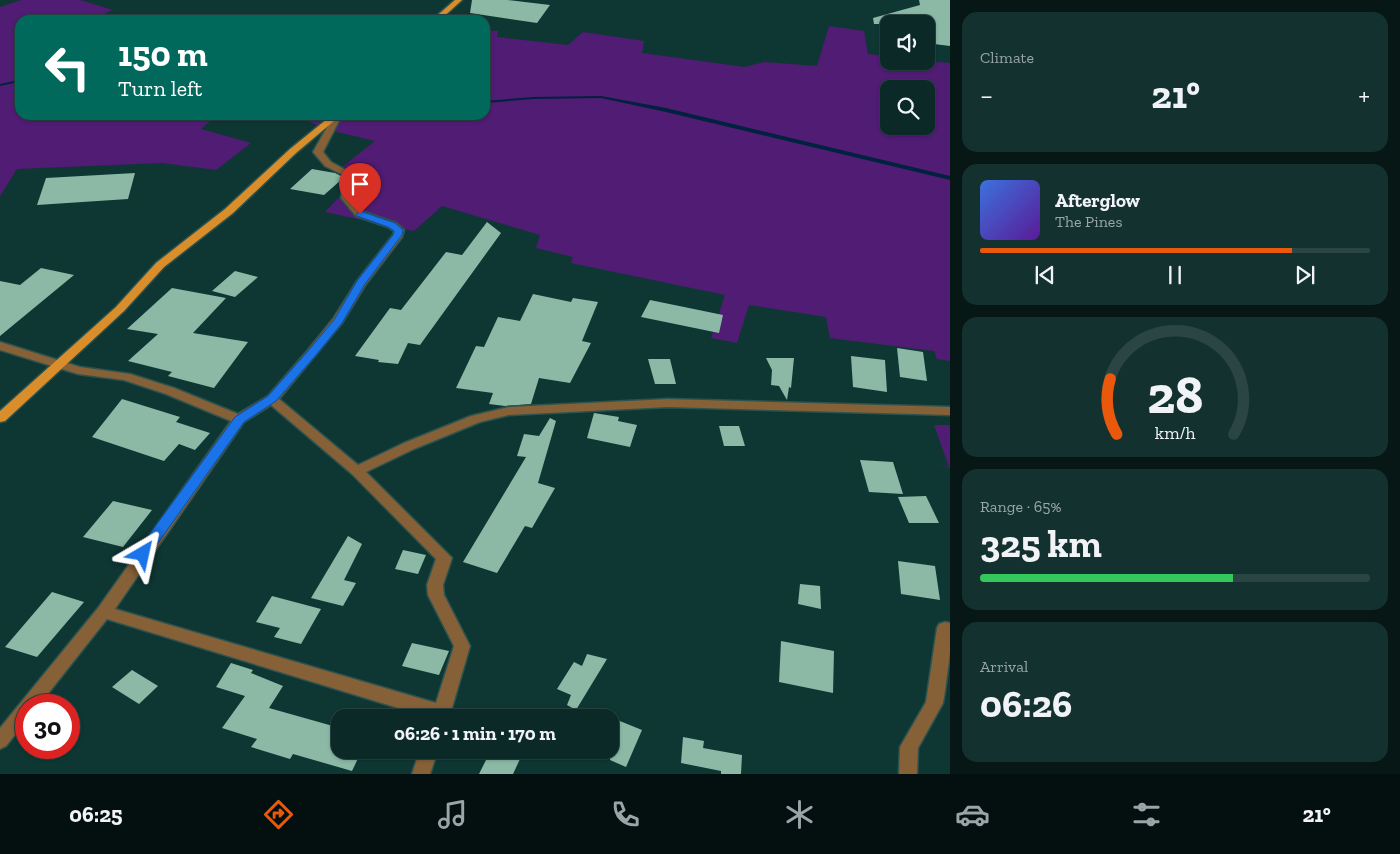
<!DOCTYPE html>
<meta charset="utf-8">
<style>
:root{--surface:#0a2927;--page:#13312f;--text:#f1f3f6;--muted:#99a6a7;--line:#2a4544;--accent:#ea580c}
body{margin:0;font-family:"Zilla Slab",serif;background:var(--page);color:var(--text);height:100vh;display:flex;flex-direction:column;font-size:19px;white-space:nowrap}
*{box-sizing:border-box;margin:0}
p{font-size:16px;color:var(--muted)}
.icon{flex:none;width:28px;height:28px;fill:none;stroke:currentColor;stroke-width:2;stroke-linecap:round;stroke-linejoin:round}
.map{position:relative;flex:1;overflow:hidden}
.details{display:flex;flex-direction:column;gap:12px;padding:12px;background:#061715;width:450px}
.details>*{flex:none}
.banner{position:absolute;left:15px;top:15px;width:475px;height:105px;border-radius:15px;box-shadow:0 1px 4px #0004,0 0 0 1px var(--line);background:#00695c;color:#fff;overflow:hidden}
.controls{position:absolute;left:880px;top:15px;display:grid;gap:10px}
.controls a{display:grid;place-items:center;width:55px;height:55px;border-radius:10px;background:var(--surface);box-shadow:0 1px 4px #0004,0 0 0 1px var(--line);font-size:25px}
.speed{position:absolute;left:15px;top:694px;display:flex;gap:10px;font-size:25px;font-weight:700;text-align:center}
.speed>*{display:grid;place-content:center;width:65px;height:65px;border-radius:50%;background:var(--surface);box-shadow:0 1px 4px #0004,0 0 0 1px var(--line);line-height:1}
.speed .limit{border:8px solid #d22;background:#fff;color:#111}
.pin{position:absolute;display:grid;place-items:center;width:42px;height:42px;color:#fff;margin:-51px -21px;border-radius:50% 50% 50% 0;rotate:-45deg;box-shadow:0 0 5px #0007}
.pin .icon{rotate:45deg}
.me{position:absolute;width:55px;margin:-28px;rotate:36deg;stroke-linejoin:round;filter:drop-shadow(0 0 4px #0008)}
.turn{display:flex;align-items:center;gap:18px;height:105px;padding:0 20px;font-size:22px}
.turn .icon{width:65px;height:65px;stroke-width:2.5}
.turn b{display:block;font-size:35px;line-height:42px}
.big{font-size:38px;font-weight:700;line-height:1.1}
.details .widget{flex:1;display:flex;flex-direction:column;justify-content:center;gap:8px;min-width:0;padding:0 18px;border-radius:15px;background:var(--page)}
.details .dial{align-items:center;gap:0}
.dial svg{height:130px;overflow:visible;fill:none;stroke:var(--line);stroke-width:7;stroke-linecap:round;text-anchor:middle}
.dial text{fill:var(--text);stroke:none}
.song{display:flex;align-items:center;gap:15px}
.cover{width:60px;height:60px;border-radius:8px;background:linear-gradient(135deg,hsl(220 70% 55%),hsl(270 70% 35%))}
.played{height:5px;border-radius:2px;background:linear-gradient(90deg,var(--accent) 80%,var(--line) 80%)}
.keys{display:flex;justify-content:space-around;direction:ltr}
.heat{display:flex;justify-content:space-between;align-items:center;font-size:28px;direction:ltr}
.charge{height:8px;border-radius:4px;background:linear-gradient(90deg,#34c759 65%,var(--line) 0)}
.trip{position:absolute;left:331px;top:709px;width:288px;height:50px;border-radius:15px;background:var(--surface);box-shadow:0 1px 4px #0004,0 0 0 1px var(--line);font-weight:700;line-height:50px;text-align:center}
.tab-bar{display:flex;height:80px;justify-content:space-around;align-items:center;background:#041010;color:var(--muted)}
.tab-bar .icon{width:35px;height:35px}
.tab-bar .active{color:var(--accent)}
.tab-bar b{font-size:22px;color:var(--text)}
main{display:flex;flex:1;min-height:0}
.map>svg:first-child{display:block}
.green{fill:#501c74;fill-rule:evenodd}
.lines{fill:none;stroke-linecap:round;stroke-linejoin:round}
.stream{fill:#00223e;fill-rule:evenodd}
.building{fill:#8bb9a5}
.minor-casing{stroke:#2c534f;stroke-width:3}
.major-casing{stroke:#2c534f;stroke-width:3}
.minor{fill:#866037;fill-rule:evenodd}
.major{fill:#da8d2b;fill-rule:evenodd}
.route{fill:#1a73e8;stroke:#114b97}
</style>
<main>
<div class="map">
<svg width="950" height="774" viewBox="0 0 950 774">
<rect width="100%" height="100%" fill="#0e3734"/>
<path class="green" d="M21,0h59l33,10 -8,3 14,5 -4,2h-95v95h197l-16,14 50,14 -35,27 -54,-7 -145,6 -17,27v-189z
M829,26l35,5 4,23 21,2v5h37l24,2v298l-13,-2 -3,-8 -104,-13 -4,-21 -77,-12 -12,38 -26,-5 14,-43 -154,-32 2,-6 -37,-9 4,-13 -98,-29 -28,25 -89,-19 38,-40 -21,-5 33,-26 -50,-12 -26,-12 -10,-2h196v-85l13,1 -1,6 71,8 15,-13 61,9 -2,12 103,14 19,-5 53,4zM889,89h37v37h-37z
M934,425h16v43l-15,-3 14,2z"/>
<g class="lines">
<path class="stream" d="M14,81l6,1v3l-6,-2 -14,3v-2z
M601,96l65,12 284,68v4l-284,-68 -65,-14 -68,1 -48,4v-2l48,-4z"/>
</g>
<path class="building" d="M472,0h35l43,5 -13,18 -67,-10z
M919,0h31v46l-24,-3v-19h-52l-1,-6 47,-13z
M312,169l23,4 6,3v4l-17,15 -34,-6z
M135,173l-7,26 -91,6 9,-27z
M487,222l14,11 -81,112 -12,-2 -10,21 -20,-2 1,-2 -24,-4 35,-48 11,2 45,-58 16,3z
M41,268l33,7 -74,61v-55l20,4z
M235,271l23,6 -23,20 -23,-6z
M172,288l54,10 -33,35 55,9 -34,46 -46,-12 4,-4 -44,-11 30,-27 -31,-5z
M533,294l38,8 2,-4 25,4 -16,39 9,2 -21,40 -31,-5 -8,26 -26,2 -16,-2 4,-11 -37,-5 20,-42 8,1 14,-30 22,4z
M650,300l73,15 -4,18 -78,-16z
M897,348l26,4 4,29 -27,-4z
M851,356l34,4 2,32 -34,-5z
M766,358h28l-3,30 -2,-1 -2,13 -8,-14 -8,-1 1,-15z
M648,359h22l6,25h-21z
M122,399l58,18 -4,5 34,11 -15,17 -16,-6 -15,17 -72,-24z
M594,413l25,4 -1,4 19,4 -7,22 -43,-9z
M550,418l6,3 -18,62 17,5 -23,40 -7,-2 -28,47 -34,-11 63,-105 -9,-1 7,-22 15,2z
M719,426h20l6,20h-21z
M860,460l33,2 10,32 -34,-2z
M926,496l13,27h-30l-11,-26z
M113,501l39,9 -29,37 -40,-10z
M348,536l14,8 -18,36 12,3 -13,23 -32,-8z
M403,550l23,5 -8,19 -23,-5z
M898,561l37,5 5,34 -39,-6z
M800,584l20,2 1,23 -23,-5z
M52,592l32,10 -47,55 -32,-10z
M272,596l49,13 -20,35 -27,-7 6,-9 -24,-6z
M781,641l53,10 -1,42 -54,-11z
M412,643l37,8 -10,24 -37,-9z
M587,654l20,5 -31,51 -9,-5 4,-10 -14,-6 17,-27 8,4z
M231,663l22,7 -2,3 32,13 -14,22 71,20v22h22l-10,21 -59,-17 -3,5 -39,-12 6,-8 -35,-11 23,-32 -29,-9z
M132,670l26,16 -19,18 -27,-17z
M610,717l32,13 -16,37 -16,-7z
M683,737l21,4 -1,7 39,7 -1,19h-20v-3l-40,-8z
M491,750l29,9 -7,15h-34z"/>
<g class="lines">
<defs>
<path id="minor" d="M334,115h8l-19,37 8,10 22,12 -2,24 13,14 32,11 8,7 -2,7 -36,47 -24,39 -63,76 79,66 46,-22 67,-27 38,-9 159,-8 282,8v8l-282,-8 -159,8 -29,7 -66,27 -48,23 86,86 -9,27 1,10 26,51 -21,72h-18l-324,-99 -68,86h-13v16l-20,25 -6,3v-21l98,-120 133,-187 -65,-27 -42,-14 -46,-6 -78,-24v-8l80,25 50,7 44,14 64,26 30,-18 40,-46 25,-31 24,-38 36,-46 1,-4 -6,-4 -32,-11 -15,-18 2,-23 -18,-9 -12,-14zM271,405l81,69 84,85 -9,26 1,10 26,51 -18,57 -321,-94 129,-187z
M945,622l5,1v30l-5,38 -2,12 -25,45 -1,26h-18l1,-27 26,-45 11,-74 2,-4z
M420,750h18l-8,24h-18z"/>
<path id="major" d="M455,0h7l-22,20h-8z
M332,115h9l-45,38 -63,60 -69,54 -40,44 -119,110 -5,1v-11l116,-104 40,-44 69,-54 65,-60z"/>
</defs>
<use href="#minor" class="minor-casing"/>
<use href="#major" class="major-casing"/>
<use href="#minor" class="minor"/>
<use href="#major" class="major"/>
</g>
<path class="route" d="M360,211l35,12 8,7 -1,5 -37,49 -23,39 -26,32 -40,46 -32,21 -96,135h-10l-2,-3 2,-4 97,-133 33,-21 40,-45 26,-31 23,-39 36,-46 1,-4 -6,-4 -31,-11 -1,-2z"/>
</svg>
<div class="controls">
<a><svg class="icon" aria-label="sound" viewBox="0 0 24 24"><path d="M4 9h4l5-4v14l-5-4H4zM17 9q2 3 0 6"/></svg></a>
<a><svg class="icon" aria-label="search" viewBox="0 0 24 24"><circle cx="10" cy="10" r="6"/><path d="M15 15l6 6"/></svg></a>
</div>
<div class="speed"><div class="limit">30</div></div>
<div class="pin" style="left:360px;top:214px;background:#d93025"><svg class="icon" aria-label="arrive" viewBox="0 0 24 24"><path d="M6 21V4h12l-3 4 3 4H6"/></svg></div>
<svg class="me" style="left:143px;top:554px" viewBox="-20 -20 40 40"><path d="M0-17L14 15 0 8-14 15z" fill="#1a73e8" stroke="#fff" stroke-width="4"/></svg>
<div class="trip">06:26 · 1 min · 170 m</div>
<div class="banner">
<div class="turn"><svg class="icon" aria-label="left" viewBox="0 0 24 24"><path d="M17 20v-9H6M10 6l-5 5 5 5"/></svg><div><b>150 m</b>Turn left</div></div>
</div>
</div>
<section class="details">
<div class="widget"><p>Climate</p>
<div class="heat"><a>−</a><b class="big">21°</b><a>+</a></div>
</div>
<div class="widget">
<div class="song"><i class="cover"></i><div><b>Afterglow</b><p>The Pines</p></div></div>
<div class="played"></div>
<div class="keys"><svg class="icon" aria-label="previous" viewBox="0 0 24 24"><path d="M18 5L8 12l10 7zM5 5v14"/></svg><svg class="icon" aria-label="pause" viewBox="0 0 24 24"><path d="M8 5v14M16 5v14"/></svg><svg class="icon" aria-label="next" viewBox="0 0 24 24"><path d="M6 5l10 7-10 7zM19 5v14"/></svg></div>
</div>
<div class="widget dial"><svg viewBox="0 0 100 80">
<path d="M14 69A42 42 0 1 1 86 69"/>
<path d="M14 69A42 42 0 0 1 10 35" stroke="#ea580c"/>
<text x="50" y="56" font-size="32" font-weight="700">28</text>
<text x="50" y="72" font-size="11">km/h</text>
</svg></div>
<div class="widget"><p>Range · 65%</p><b class="big">325 km</b><div class="charge"></div></div>
<div class="widget"><p>Arrival</p><b class="big">06:26</b></div>
</section>
</main>
<nav class="tab-bar">
<b>06:25</b>
<svg class="icon active" aria-label="directions" viewBox="0 0 24 24"><path d="M12 3l9 9-9 9-9-9zM9 14v-3h6M13 9l2 2-2 2"/></svg>
<svg class="icon" aria-label="music" viewBox="0 0 24 24"><path d="M9 18V5l10-2v13"/><circle cx="6" cy="18" r="3"/><circle cx="16" cy="16" r="3"/></svg>
<svg class="icon" aria-label="phone" viewBox="0 0 24 24"><path d="M5 4h4l2 5-3 2q2 4 5 5l2-3 5 2v4C11 20 4 13 5 4z"/></svg>
<svg class="icon" aria-label="climate" viewBox="0 0 24 24"><path d="M12 3v18M4 7l16 10M4 17L20 7"/></svg>
<svg class="icon" aria-label="car" viewBox="0 0 24 24"><path d="M5 17H2v-5l4-1 3-4h7l3 4 3 1v5h-3M9 17h6M6 11h13"/><circle cx="7" cy="17" r="2"/><circle cx="17" cy="17" r="2"/></svg>
<svg class="icon" aria-label="filters" viewBox="0 0 24 24"><path d="M4 7h16M4 17h16"/><circle cx="9" cy="7" r="2"/><circle cx="15" cy="17" r="2"/></svg>
<b>21°</b>
</nav>
